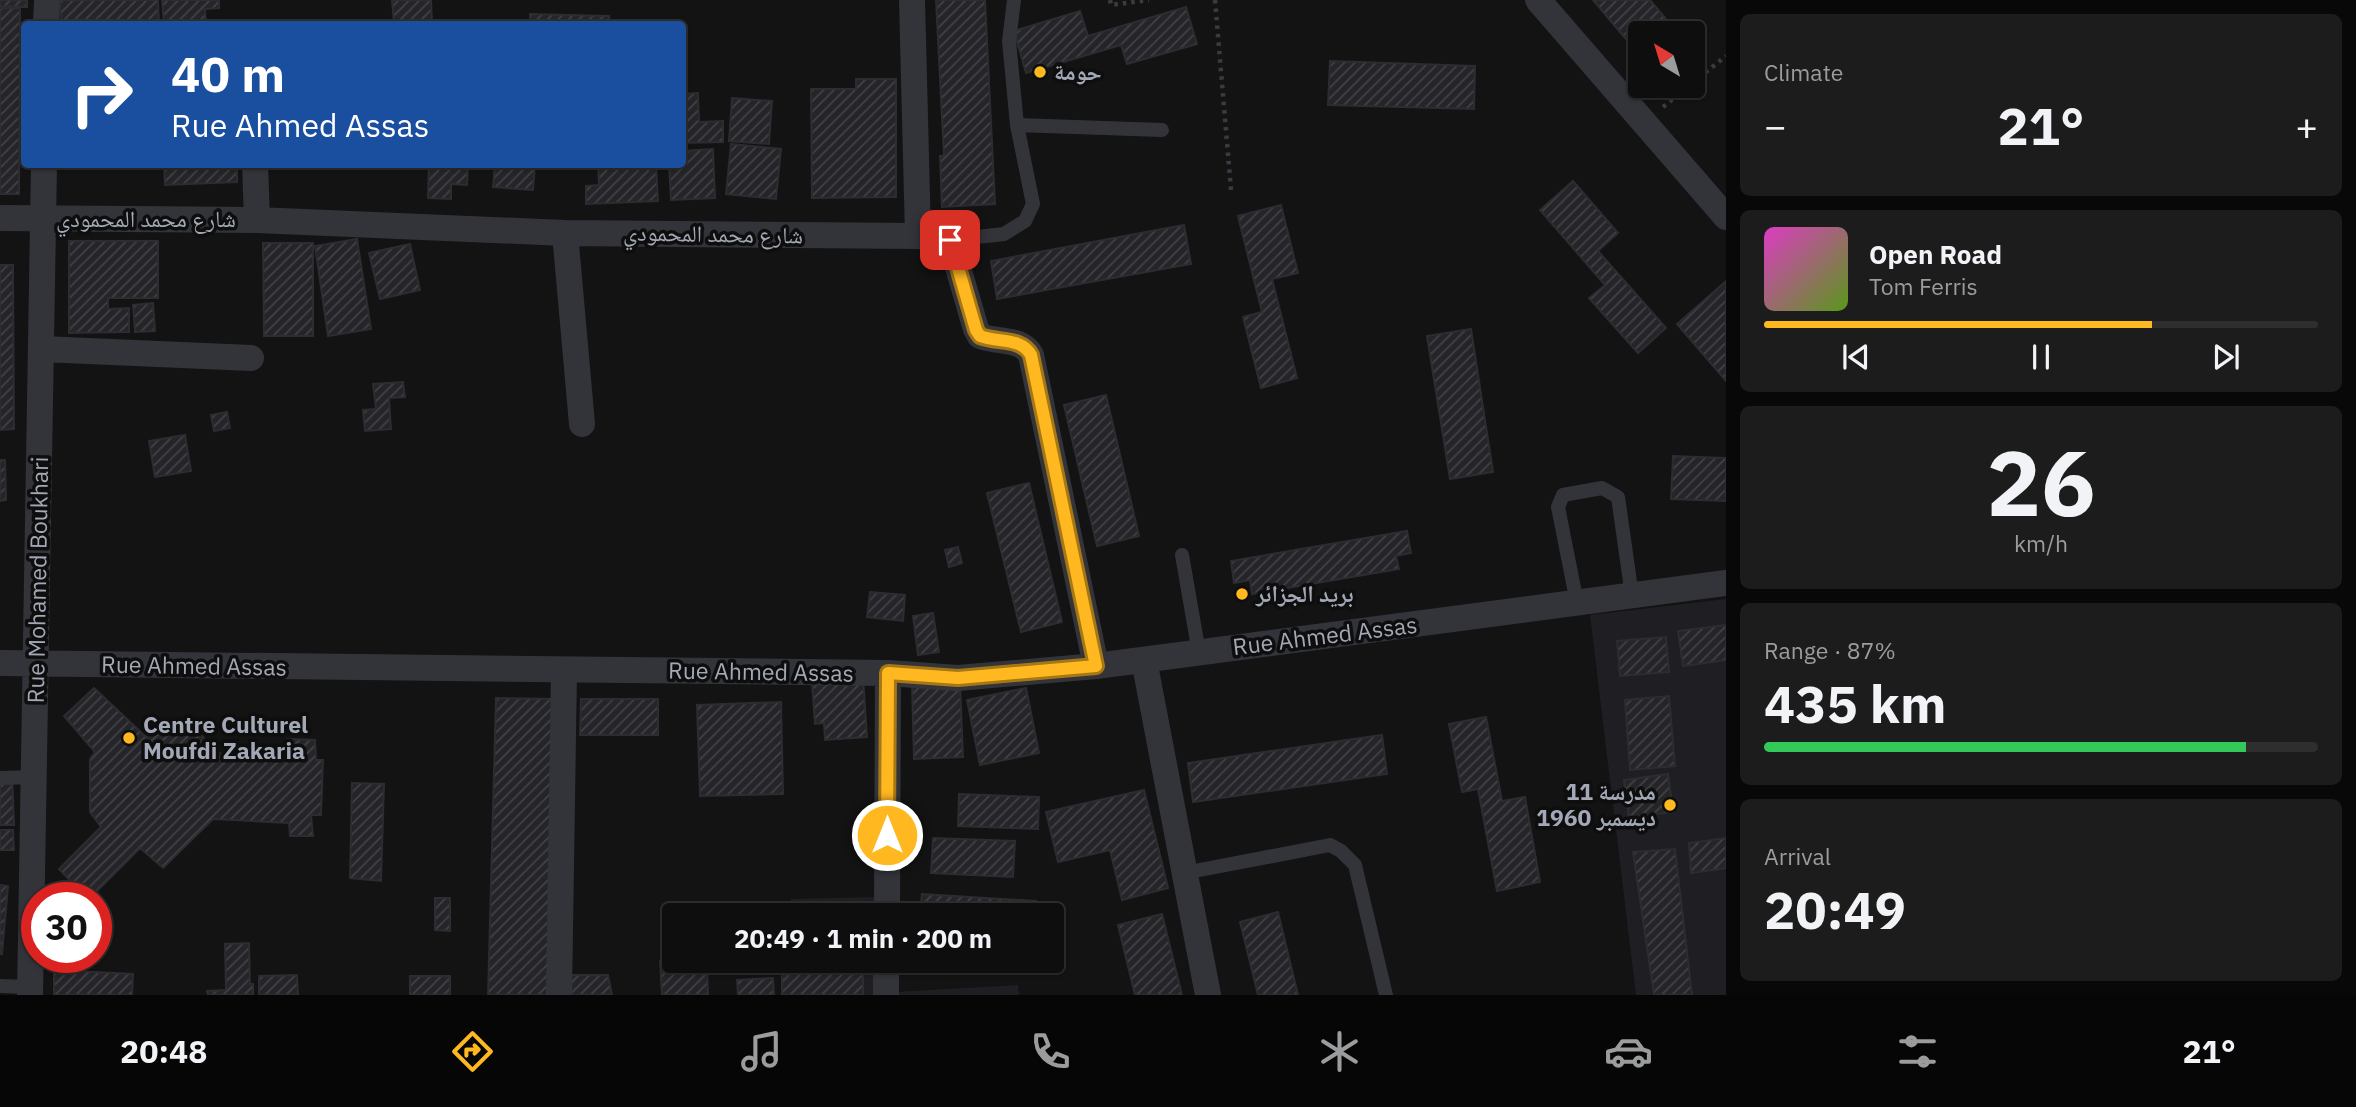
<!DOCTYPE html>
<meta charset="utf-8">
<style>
:root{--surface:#0e0e0f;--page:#1c1c1d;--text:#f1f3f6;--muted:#9b9c9e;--line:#2e2e2f;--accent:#ffb820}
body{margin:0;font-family:"IBM Plex Sans","Noto Naskh Arabic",sans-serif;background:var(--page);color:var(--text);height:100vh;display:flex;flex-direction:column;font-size:26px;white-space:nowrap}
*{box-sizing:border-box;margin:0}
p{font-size:23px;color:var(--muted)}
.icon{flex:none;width:38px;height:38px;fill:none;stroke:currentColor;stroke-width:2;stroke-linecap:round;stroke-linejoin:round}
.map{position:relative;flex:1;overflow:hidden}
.side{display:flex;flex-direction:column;gap:14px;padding:14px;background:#080808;width:630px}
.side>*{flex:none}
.hud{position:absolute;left:21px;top:21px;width:665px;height:147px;border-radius:7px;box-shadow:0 2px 5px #0004,0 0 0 2px var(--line);background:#1a4fa0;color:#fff;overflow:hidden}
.needle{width:46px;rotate:322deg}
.buttons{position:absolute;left:1628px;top:21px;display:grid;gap:14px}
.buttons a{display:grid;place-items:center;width:77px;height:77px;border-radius:7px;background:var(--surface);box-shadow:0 2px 5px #0004,0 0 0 2px var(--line);font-size:35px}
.speed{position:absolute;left:21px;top:882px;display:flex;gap:14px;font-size:35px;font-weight:700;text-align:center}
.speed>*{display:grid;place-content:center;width:91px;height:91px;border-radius:50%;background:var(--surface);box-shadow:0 2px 5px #0004,0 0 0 2px var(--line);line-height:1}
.speed .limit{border:10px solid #d22;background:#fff;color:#111}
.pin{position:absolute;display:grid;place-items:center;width:60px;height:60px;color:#fff;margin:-30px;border-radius:14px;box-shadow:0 4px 10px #0006}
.me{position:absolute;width:77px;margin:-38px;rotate:0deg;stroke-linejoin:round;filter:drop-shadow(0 0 5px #0008)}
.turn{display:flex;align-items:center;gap:24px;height:147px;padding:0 35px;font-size:32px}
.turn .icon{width:91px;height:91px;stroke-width:2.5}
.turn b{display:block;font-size:49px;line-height:60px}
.big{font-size:52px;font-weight:800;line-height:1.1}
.side .card{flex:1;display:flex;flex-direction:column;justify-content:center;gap:10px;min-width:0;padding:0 24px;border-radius:10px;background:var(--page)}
.side .dial{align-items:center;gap:0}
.dial b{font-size:91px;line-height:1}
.song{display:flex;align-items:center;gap:21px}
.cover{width:84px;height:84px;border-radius:10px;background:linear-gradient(135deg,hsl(310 70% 55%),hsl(90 70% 35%))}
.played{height:7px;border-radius:4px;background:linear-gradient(90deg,var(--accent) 70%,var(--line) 70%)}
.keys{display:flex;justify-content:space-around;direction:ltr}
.heat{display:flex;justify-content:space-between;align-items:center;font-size:38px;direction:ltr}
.charge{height:10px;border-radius:5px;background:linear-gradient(90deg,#34c759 87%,var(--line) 0)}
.trip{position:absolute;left:662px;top:903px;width:402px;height:70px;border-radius:7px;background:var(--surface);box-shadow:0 2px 5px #0004,0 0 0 2px var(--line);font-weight:800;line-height:70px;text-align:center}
.dock{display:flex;height:112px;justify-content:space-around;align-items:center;background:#060606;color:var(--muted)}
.dock .icon{width:49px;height:49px}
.dock .current{color:var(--accent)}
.dock b{font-size:32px;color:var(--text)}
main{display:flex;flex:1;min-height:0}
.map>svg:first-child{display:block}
.built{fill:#1f1e22}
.building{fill:url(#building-hatch);stroke:#2c2c31;stroke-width:2}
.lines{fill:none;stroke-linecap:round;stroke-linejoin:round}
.path{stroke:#393b41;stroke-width:4.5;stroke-dasharray:3.5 5;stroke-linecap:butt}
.service{stroke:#33343a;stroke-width:14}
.minor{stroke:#33343a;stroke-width:26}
.route-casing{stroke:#a67815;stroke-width:18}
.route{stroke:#ffb820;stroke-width:12}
.poi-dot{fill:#ffb820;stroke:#0e0e0f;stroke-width:2.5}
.labels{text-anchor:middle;stroke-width:7;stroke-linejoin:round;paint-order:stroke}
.poi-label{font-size:23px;font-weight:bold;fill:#a3a8b6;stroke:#0e0e0f;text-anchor:start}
.street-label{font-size:23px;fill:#a3a8b6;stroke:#0e0e0f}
</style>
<main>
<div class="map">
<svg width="1726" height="995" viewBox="0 0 1726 995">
<defs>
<pattern id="building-hatch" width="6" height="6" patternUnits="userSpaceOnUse" patternTransform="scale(1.75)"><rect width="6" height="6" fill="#252529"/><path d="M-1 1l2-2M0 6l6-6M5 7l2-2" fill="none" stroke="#424246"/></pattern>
</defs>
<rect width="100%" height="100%" fill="#131314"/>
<path class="built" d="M1726,599v396h-90l-46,-380z
M876,897v18h-86l1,-16z
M787,961h90l1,32 140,-8 1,10h-235z"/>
<path class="building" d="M0,0h27v7l-27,-1z
M60,0h98l1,24h-98z
M162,0h57v8l-14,1 1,15h-42z
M392,0h39l1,24h-38z
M936,0h49l10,204 -53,3 -2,-51h4z
M1593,0h57l28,33h-38v23z
M1186,7l11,37 -70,20 -6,-19 -95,28 -12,-42 66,-20 8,25z
M0,8h20l-1,186h-19z
M530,14l79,2v8h-79z
M1330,61l145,5 -1,43 -146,-4z
M856,79h40v118l-84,1 -1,-109h45z
M698,93l1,29 24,-1v21l-41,1v-49z
M732,98l40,3 -3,43 -40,-3z
M731,144l50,5 -5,50 -50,-5z
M713,149l2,49 -44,2 -2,-36h13v-13z
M164,164h73v18l-72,3z
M429,164h39l-1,21 -16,-1v15l-23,-1z
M495,164h40l-2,26 -40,-3z
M598,164l58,2 2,35 -72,3v-18l13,-1z
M1573,181l45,52 -20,18 68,77 -28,25 -49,-55 16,-13 -65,-75z
M1281,205l17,68 -26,6 25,99 -36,10 -18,-71 19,-5 -24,-96z
M1184,225l7,39 -194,35 -6,-38z
M357,239l14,90 -43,7 -13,-90z
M69,241h89v57h-50v11l21,-1v24l-60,1z
M263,243h50v93h-49z
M410,244l10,46 -40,9 -11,-46z
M0,265h13l1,164 -14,1z
M1726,281v100l-49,-57z
M153,303l2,28 -20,1 -2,-27z
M1471,329l22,143 -43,7 -23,-143z
M403,382l2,15 -16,1 2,31 -26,2 -2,-21 13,-1 -3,-25z
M1106,395l33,141 -42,10 -33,-141z
M227,412l3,16 -16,3 -3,-16z
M185,435l6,36 -36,6 -6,-36z
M1673,456l53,2v43l-55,-2z
M0,460h5l1,40 -6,1z
M1029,483l33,139 -41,10 -34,-139z
M1407,531l4,22 -15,3 3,13 -147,25 -2,-14 -16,3 -3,-22z
M958,547l4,16 -13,4 -4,-17z
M870,592l35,3 -2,26 -36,-4z
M933,613l6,39 -21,3 -5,-39z
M1726,625v35l-43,6 -5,-35z
M1666,637l3,35 -49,4 -3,-35z
M863,678l4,59 -42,3 -1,-17 -9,1 -3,-42z
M960,684l3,73 -49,2 -2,-73z
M94,688l52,49 7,-11 41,2 10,10 -13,15h11l3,-7 5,-1 4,8 73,3v-17l28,1 1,20h7l-2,55h-10l2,21h-23l-1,-13 -76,-4 -50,49 -23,-20 -50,50h-3l-28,-29 42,-42 -11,-15v-53l5,-7 -31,-36z
M1026,688l13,65 -59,12 -13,-65z
M1669,696l6,70 -45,4 -5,-70z
M496,698l61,1 -8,296h-61z
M581,699h77v36h-78z
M781,702l2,92 -83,2 -3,-91z
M1486,717l16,84 23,-4 15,85 -43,9 -19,-102 -16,3 -13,-68z
M1382,735l5,39 -194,28 -5,-39z
M0,773h12l2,52h-14z
M1668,774l5,38 -44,6 -5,-38z
M352,783l32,1 -3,97 -31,-3z
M1144,790l24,98 -46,12 -12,-50 -52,12 -12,-50z
M959,794l80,3 -1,32 -80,-3z
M0,830h13l1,20h-14z
M933,838l82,3 -2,36 -82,-4z
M1726,838v30l-35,5 -2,-30z
M1675,849l17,146h-38l-21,-143z
M0,885l8,1 -6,68h-2z
M922,894l114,7 -1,14h-115z
M435,898h15v33l-15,-1z
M770,904l1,11h-49v-8z
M862,907v8h-81v-6z
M1278,912l20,83h-40l-18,-73z
M1162,914l20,81h-47l-17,-70z
M249,943l1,41h3v11h-45l-1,-4 19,-1 -1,-46z
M660,961h47l1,34h-46z
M782,961h81v34h-81z
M54,970l79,4 -1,21h-78z
M297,975l1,20h-39v-19z
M571,975h37l4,20h-41z
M410,976h40v19h-40z
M773,978l1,17h-36l-1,-15z"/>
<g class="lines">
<path class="path" d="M1110,0l1,5 38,-5
M1215,0l16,190
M1692,83l34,-27
M1663,107l26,-21"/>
<path class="service" d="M1017,125l145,5
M950,240l54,-6 21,-13 8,-17 -16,-79 -8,-84 5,-41
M1182,555l17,98
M1577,603l-19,-96 5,-12 39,-7 16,9 14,99
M0,778l34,-1
M1184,873l146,-28 11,6 14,14 31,130
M0,986l30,1"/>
<path class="minor" d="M912,0l6,236
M1538,0l188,217
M46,24l1,-24
M255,164l2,56
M0,218l257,2 308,13 353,3 32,4 26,89 4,7c18,7 41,1 51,19l65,311
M565,233l17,191
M42,349l209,9
M1144,660l64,335
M0,663l888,10 70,5 138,-12 630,-83
M887,915l1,-242
M30,995l14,-831
M559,995l5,-325
M886,995v-34"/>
</g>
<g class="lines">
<defs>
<path id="route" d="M887,835l1,-162 70,5 138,-12 -65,-311c-10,-18 -33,-12 -51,-19l-4,-6 -26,-90"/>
</defs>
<use href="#route" class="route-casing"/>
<use href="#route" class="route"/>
</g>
<g class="poi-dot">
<circle cx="1040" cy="72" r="7"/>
<circle cx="1242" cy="594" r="7"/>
<circle cx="129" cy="738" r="7"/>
<circle cx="1670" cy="805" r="7"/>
</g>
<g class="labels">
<g class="poi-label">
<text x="1054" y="80">حومة</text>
<text x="1256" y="602">بريد الجزائر</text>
<text x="143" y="733">Centre Culturel<tspan x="143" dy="26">Moufdi Zakaria</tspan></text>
<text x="1656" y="800" text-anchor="end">مدرسة 11<tspan x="1656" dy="26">ديسمبر 1960</tspan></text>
</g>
<g class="street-label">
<text x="146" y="227">شارع محمد المحمودي</text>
<text transform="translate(713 234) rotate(1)" y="8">شارع محمد المحمودي</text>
<text transform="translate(38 580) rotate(-89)" y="8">Rue Mohamed Boukhari</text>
<text transform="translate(1325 636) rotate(-7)" y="8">Rue Ahmed Assas</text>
<text transform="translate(194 666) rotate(1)" y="8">Rue Ahmed Assas</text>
<text transform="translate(761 672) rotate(1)" y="8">Rue Ahmed Assas</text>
</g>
</g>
</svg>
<div class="buttons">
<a><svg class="needle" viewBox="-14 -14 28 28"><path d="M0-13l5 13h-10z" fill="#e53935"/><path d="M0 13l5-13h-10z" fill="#9b9c9e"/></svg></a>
</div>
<div class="speed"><div class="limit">30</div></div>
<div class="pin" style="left:950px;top:240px;background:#d93025"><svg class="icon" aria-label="arrive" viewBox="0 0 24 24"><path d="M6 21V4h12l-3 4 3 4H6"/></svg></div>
<svg class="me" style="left:887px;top:835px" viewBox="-20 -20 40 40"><circle r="17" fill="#ffb820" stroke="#fff" stroke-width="3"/><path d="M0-11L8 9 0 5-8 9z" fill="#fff"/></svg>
<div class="trip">20:49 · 1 min · 200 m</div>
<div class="hud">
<div class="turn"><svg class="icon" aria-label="right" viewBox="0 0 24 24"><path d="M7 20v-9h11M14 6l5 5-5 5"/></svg><div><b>40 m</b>Rue Ahmed Assas</div></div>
</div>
</div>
<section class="side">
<div class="card"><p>Climate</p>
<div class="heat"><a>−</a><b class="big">21°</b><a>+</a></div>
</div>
<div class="card">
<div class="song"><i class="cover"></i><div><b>Open Road</b><p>Tom Ferris</p></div></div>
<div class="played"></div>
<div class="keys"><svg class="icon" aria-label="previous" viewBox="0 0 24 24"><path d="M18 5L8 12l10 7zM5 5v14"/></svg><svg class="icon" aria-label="pause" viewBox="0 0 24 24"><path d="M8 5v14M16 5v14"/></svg><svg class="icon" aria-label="next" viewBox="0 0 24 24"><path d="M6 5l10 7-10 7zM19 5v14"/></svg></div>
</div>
<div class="card dial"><b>26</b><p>km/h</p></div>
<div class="card"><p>Range · 87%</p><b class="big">435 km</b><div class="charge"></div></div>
<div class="card"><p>Arrival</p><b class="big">20:49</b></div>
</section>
</main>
<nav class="dock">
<b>20:48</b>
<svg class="icon current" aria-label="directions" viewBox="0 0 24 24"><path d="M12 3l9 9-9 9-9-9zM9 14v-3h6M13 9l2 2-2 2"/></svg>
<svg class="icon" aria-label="music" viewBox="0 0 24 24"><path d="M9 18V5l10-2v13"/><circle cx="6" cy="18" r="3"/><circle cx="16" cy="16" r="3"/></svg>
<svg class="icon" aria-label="phone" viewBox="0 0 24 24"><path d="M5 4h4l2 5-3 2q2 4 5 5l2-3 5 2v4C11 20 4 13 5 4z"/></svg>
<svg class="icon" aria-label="climate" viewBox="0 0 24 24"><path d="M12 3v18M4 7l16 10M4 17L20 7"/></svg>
<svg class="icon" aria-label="car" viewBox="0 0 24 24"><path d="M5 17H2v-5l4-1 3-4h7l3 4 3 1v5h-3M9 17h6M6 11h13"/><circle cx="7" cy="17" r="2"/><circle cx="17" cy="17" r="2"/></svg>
<svg class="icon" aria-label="filters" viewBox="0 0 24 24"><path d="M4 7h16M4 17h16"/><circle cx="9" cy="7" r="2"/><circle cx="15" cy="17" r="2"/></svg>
<b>21°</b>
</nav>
